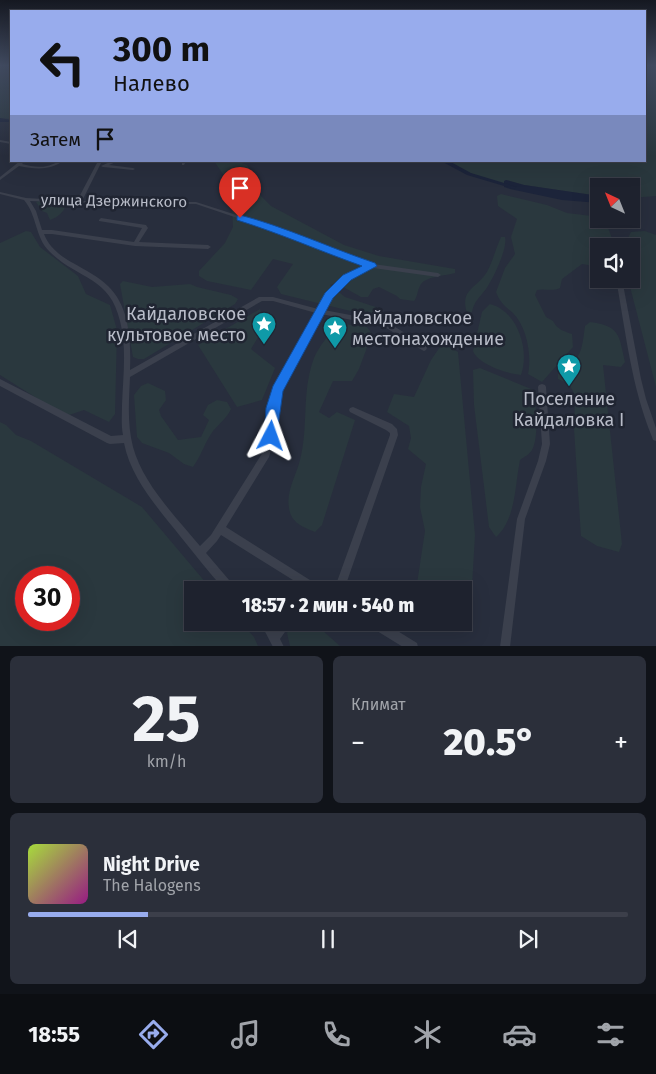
<!DOCTYPE html>
<html lang="ru">
<meta charset="utf-8">
<style>
:root{--surface:#1e222e;--page:#2b2f3a;--text:#f1f3f6;--muted:#a1a4aa;--line:#3c3f4a;--accent:#98aced}
body{margin:0;font-family:"Fira Sans",sans-serif;background:var(--page);color:var(--text);height:100vh;display:flex;flex-direction:column;font-size:19px;white-space:nowrap}
*{box-sizing:border-box;margin:0}
p{font-size:16px;color:var(--muted)}
.icon{flex:none;width:28px;height:28px;fill:none;stroke:currentColor;stroke-width:2;stroke-linecap:round;stroke-linejoin:round}
.map{position:relative;height:646px;overflow:hidden}
.panel{display:flex;flex-direction:column;gap:10px;padding:10px;background:#101319;flex:1}
.panel>*{flex:none}
.banner{position:absolute;left:10px;top:10px;width:636px;height:152px;border-radius:0px;box-shadow:0 5px 20px #0002,0 0 0 1px var(--line);background:#98aced;color:#111;overflow:hidden}
.needle{width:32px;rotate:317deg}
.fabs{position:absolute;left:590px;top:178px;display:grid;gap:10px}
.fabs a{display:grid;place-items:center;width:50px;height:50px;border-radius:0px;background:var(--surface);box-shadow:0 5px 20px #0002,0 0 0 1px var(--line);font-size:25px}
.speed{position:absolute;left:15px;top:566px;display:flex;gap:10px;font-size:25px;font-weight:700;text-align:center}
.speed>*{display:grid;place-content:center;width:65px;height:65px;border-radius:50%;background:var(--surface);box-shadow:0 5px 20px #0002,0 0 0 1px var(--line);line-height:1}
.speed .limit{border:8px solid #d22;background:#fff;color:#111}
.pin{position:absolute;display:grid;place-items:center;width:42px;height:42px;color:#fff;margin:-51px -21px;border-radius:50% 50% 50% 0;rotate:-45deg;box-shadow:0 0 5px #0007}
.pin .icon{rotate:45deg}
.me{position:absolute;width:55px;margin:-28px;rotate:4deg;stroke-linejoin:round;filter:drop-shadow(0 0 4px #0008)}
.turn{display:flex;align-items:center;gap:18px;height:105px;padding:0 20px;font-size:22px}
.turn .icon{width:65px;height:65px;stroke-width:2.5}
.turn b{display:block;font-size:35px;line-height:42px}
.then{display:flex;align-items:center;height:48px;padding:0 20px;background:#0003;gap:10px;font-size:19px}
.big{font-size:38px;font-weight:800;line-height:1.1}
.panel .card{flex:1;display:flex;flex-direction:column;justify-content:center;gap:8px;min-width:0;padding:0 18px;border-radius:8px;background:var(--page)}
.panel .dial{align-items:center;gap:0}
.dial b{font-size:65px;line-height:1}
.song{display:flex;align-items:center;gap:15px}
.cover{width:60px;height:60px;border-radius:8px;background:linear-gradient(135deg,hsl(80 70% 55%),hsl(310 70% 35%))}
.played{height:5px;border-radius:2px;background:linear-gradient(90deg,var(--accent) 20%,var(--line) 20%)}
.keys{display:flex;justify-content:space-around;direction:ltr}
.heat{display:flex;justify-content:space-between;align-items:center;font-size:28px;direction:ltr}
.panel .tiles{flex:1;display:grid;gap:10px;grid-template-columns:1fr 1fr}
.card:last-child{grid-column:span 2}
.trip{position:absolute;left:184px;top:581px;width:288px;height:50px;border-radius:0px;background:var(--surface);box-shadow:0 5px 20px #0002,0 0 0 1px var(--line);font-weight:800;line-height:50px;text-align:center}
.menu{display:flex;height:80px;justify-content:space-around;align-items:center;background:#0c0e12;color:var(--muted)}
.menu .icon{width:35px;height:35px}
.menu .on{color:var(--accent)}
.menu b{font-size:22px;color:var(--text)}
.map>svg:first-child{display:block}
.green{fill:#2a383e;fill-rule:evenodd}
.water{fill:#1c243a}
.lines{fill:none;stroke-linecap:round;stroke-linejoin:round}
.river{fill:#1c243a;fill-rule:evenodd}
.minor{fill:#3b404d;fill-rule:evenodd}
.route{fill:#1a73e8;stroke:#114b97}
.labels{text-anchor:middle;stroke-width:5;stroke-linejoin:round;paint-order:stroke}
.far-street-label{font-size:15px;fill:#b8bcc8;stroke:#202532}
.poi-label{font-size:18px;fill:#b8bcc8;stroke:#202532;text-anchor:end}
</style>
<div class="map">
<svg width="656" height="647" viewBox="0 0 656 647">
<rect width="100%" height="100%" fill="#282e3d"/>
<path class="green" d="M0,65h11v54l-11,-1z
M645,65h11v131l-25,2v-12h-32v10l-75,-11 -18,-5 -3,5 -34,-11 -25,-13h201z
M214,161h23l10,4 8,14 4,15 12,12 73,39 35,11 76,13v4c-10,3 -31,3 -35,13 -3,5 -2,10 -6,15l-14,-2 -3,-3 -18,-9 -6,2 -5,8h-7l-25,-14 -6,2 15,12 37,12 -3,9 -98,-24 -4,-7 16,-23 -20,-5 -22,31 -44,-9 -8,-5v-5l26,-28 8,-16 -2,-41z
M501,194l46,11 20,8 25,3 14,6 8,22v2h-15v21l-17,-3 -20,15 -2,9c-8,4 -15,0 -23,2l-2,5 11,22 7,4c4,8 10,10 19,13l1,13 -31,35 -14,-8c4,-18 -1,-47 -15,-61 -8,-7 -13,-10 -17,-21l9,-24 10,-14 -4,-17 6,-18 -19,-13 -1,-10z
M40,201l23,3 3,1c-2,7 -8,12 -16,15l-3,-7 -5,-2 -6,-9z
M26,231l5,1 9,15 38,29 8,18 24,11 7,25 -2,84 -6,8 -25,-12 -15,5 -23,-11 -46,-29v-132z
M645,231l11,4v152l-28,-108h3v-33h-7l7,-14z
M501,237h4c3,11 -12,42 -19,52 -6,8 -12,12 -14,23l-5,1c-8,-25 12,-25 21,-43 5,-10 8,-22 13,-33z
M123,281l29,6 38,-3 7,3 34,8 7,4 -3,5 -91,55h-6l-5,-2 -13,-73z
M490,304c28,7 40,47 31,71 -14,-1 -43,-11 -48,-24l9,-39z
M260,309l5,17 -14,23 24,19 -13,32 -25,7 -39,-62z
M590,322c30,4 29,13 35,40l-4,5 -18,-2 19,179 -3,8 -22,-6 -16,-10 -7,-107 1,-34 -6,-11 -11,-5v-5c24,-18 23,-19 27,-48z
M337,323l30,4 5,7 -13,35 -7,12h-19l-14,31 10,6 8,-6 18,8 -33,105 -7,7c-12,-5 -24,-9 -26,-24 -3,-17 7,-32 11,-48 9,-35 1,-67 14,-102 5,-12 16,-24 23,-35z
M440,347h9l9,5 17,183 -5,85 -6,8 -15,-5 13,-1v-32h-46l9,-59 -5,-24 1,-20 5,-23 -18,-15 3,-11 -2,-12 -22,-14 7,-18 20,3 17,-37z
M480,368l56,23c-2,17 4,43 -4,59 -2,4 -8,7 -12,10 -5,24 -4,60 -24,77l-7,-10 -15,-122 -1,-35z
M148,383l17,8 1,9 -7,10 2,6 17,24 23,-3 8,-17 -6,-5 5,-10 9,-5 10,2 4,7c-4,9 -12,15 -18,22 -8,11 -12,25 -20,36l-9,-3 -15,-11 -27,-10 -5,-6 -3,-42 7,-9z
M0,422l6,3 10,10 15,6 111,66 70,83h-20v32l49,1 13,14 4,9h-258zM26,578h43v42h-43z
M296,622l26,8 18,16h-50l-3,-13z"/>
<path class="water" d="M506,180l18,5 75,11v7l-37,-3 -52,-11 -6,-2v-6z"/>
<g class="lines">
<path class="river" d="M0,118l11,2v2h-11z
M441,161h8l22,12 46,14 -3,2 -47,-14z"/>
<path class="minor" d="M0,140l11,2v2l-11,-2z
M20,161h5l-3,3c8,2 17,4 25,2 6,-1 10,-5 16,-5 -14,10 -28,8 -44,5l-19,14v-3z
M98,161h4l-20,40 114,1 84,27 41,17 52,18 65,9 3,2 -3,2 -65,-9 -24,10 -18,18 -7,14 63,12 39,24 1,2 -1,2 -2,1 -2,-1 -39,-24 -62,-12 -41,77 -3,17 -2,28 -6,21 -43,70 95,60 2,3h-14l-88,-55 -4,6 -11,12 29,34 2,3h-12c-16,-17 -30,-36 -45,-54 -22,-28 -49,-57 -56,-93l-14,1 -3,-1 -107,-57v-7l111,57 12,-1c-2,-10 -1,-20 -1,-30 1,-28 5,-57 -2,-84 -10,-45 -44,-42 -71,-70 -14,-14 -12,-36 -25,-51l-24,-6v-2l26,6 51,3zM30,201l49,2 117,1 80,27 41,17 50,18 -22,10 -18,17 -9,16 -45,-12h-14l-129,73c1,-28 0,-63 -22,-84 -10,-10 -23,-16 -35,-23 -13,-7 -24,-16 -29,-29h8l83,12 73,3 3,-2 -3,-2 -69,-3 9,-14 -2,-3 -45,-7 -2,2v1l43,7 -8,14 -82,-12h-10l-6,-19zM262,301h11l43,12 -43,77 -4,18 -2,28 -4,16 -52,83 -11,11c-24,-29 -57,-62 -67,-99 -6,-23 -4,-47 -3,-70z
M112,161h6l-9,4 24,3 2,1 -2,1 -30,-3 -2,-1z
M182,161h4l-2,4h-2z
M616,279h6l19,100 5,20 10,29v13l-3,-1 -1,-3c-21,-52 -26,-104 -36,-158z
M542,384l3,1 1,2 4,57 -4,17 -21,58 -15,128h-10l17,-128 21,-58 4,-17 -4,-57 1,-2z
M353,407l39,17 5,5 1,6 -54,155h-10l56,-155v-2l-4,-3 -36,-18 -1,-2 1,-2z
M260,622h11l4,8 5,-8h12l-12,17 4,8h-11z
M368,622h15l34,21 1,4h-15l-34,-21z"/>
</g>
<linearGradient id="sky" x2="0" y2="1"><stop stop-color="#161922"/><stop offset="0.42" stop-color="#424c62"/><stop offset="1" stop-color="#424c62" stop-opacity="0"/></linearGradient>
<rect width="656" height="156" fill="url(#sky)"/>
<path class="route" d="M240,215c46,12 90,33 135,48l2,3 -26,14 -18,18 -50,93 -7,50 -5,2 -5,-2 -2,-5 2,-28 7,-22 52,-93 18,-18 19,-9c-42,-15 -83,-33 -125,-46v-4z"/>
<defs>
<symbol id="sight-pin" viewBox="-11 -11 22 30"><path d="M0 17L-7.5 6A9.5 9.5 0 1 1 7.5 6Z" fill="#0f9aa8" stroke="#202532"/><path d="M0-6L1.8-2.2L6-1.7L2.9 1.2L3.7 5.4L0 3.3L-3.7 5.4L-2.9 1.2L-6-1.7L-1.8-2.2Z" fill="#fff"/></symbol>
</defs>
<g fill-rule="evenodd">
<use href="#sight-pin" x="250" y="310" width="28" height="38"/>
<use href="#sight-pin" x="321" y="314" width="28" height="38"/>
<use href="#sight-pin" x="555" y="352" width="28" height="38"/>
</g>
<g class="labels">
<g class="far-street-label">
<text transform="translate(114 201) rotate(1)" y="5">улица Дзержинского</text>
</g>
<g class="poi-label">
<text x="246" y="320">Кайдаловское<tspan x="246" dy="21">культовое место</tspan></text>
<text x="352" y="324" text-anchor="start">Кайдаловское<tspan x="352" dy="21">местонахождение</tspan></text>
<text x="569" y="405" text-anchor="middle">Поселение<tspan x="569" dy="21">Кайдаловка I</tspan></text>
</g>
</g>
</svg>
<div class="fabs">
<a><svg class="needle" viewBox="-14 -14 28 28"><path d="M0-13l5 13h-10z" fill="#e53935"/><path d="M0 13l5-13h-10z" fill="#a1a4aa"/></svg></a>
<a><svg class="icon" aria-label="sound" viewBox="0 0 24 24"><path d="M4 9h4l5-4v14l-5-4H4zM17 9q2 3 0 6"/></svg></a>
</div>
<div class="speed"><div class="limit">30</div></div>
<div class="pin" style="left:240px;top:218px;background:#d93025"><svg class="icon" aria-label="arrive" viewBox="0 0 24 24"><path d="M6 21V4h12l-3 4 3 4H6"/></svg></div>
<svg class="me" style="left:271px;top:436px" viewBox="-20 -20 40 40"><path d="M0-17L14 15 0 8-14 15z" fill="#1a73e8" stroke="#fff" stroke-width="4"/></svg>
<div class="trip">18:57 · 2 мин · 540 m</div>
<div class="banner">
<div class="turn"><svg class="icon" aria-label="left" viewBox="0 0 24 24"><path d="M17 20v-9H6M10 6l-5 5 5 5"/></svg><div><b>300 m</b>Налево</div></div>
<div class="then">Затем<svg class="icon" aria-label="arrive" viewBox="0 0 24 24"><path d="M6 21V4h12l-3 4 3 4H6"/></svg></div>
</div>
</div>
<section class="panel">
<div class="tiles">
<div class="card dial"><b>25</b><p>km/h</p></div>
<div class="card"><p>Климат</p>
<div class="heat"><a>−</a><b class="big">20.5°</b><a>+</a></div>
</div>
<div class="card">
<div class="song"><i class="cover"></i><div><b>Night Drive</b><p>The Halogens</p></div></div>
<div class="played"></div>
<div class="keys"><svg class="icon" aria-label="previous" viewBox="0 0 24 24"><path d="M18 5L8 12l10 7zM5 5v14"/></svg><svg class="icon" aria-label="pause" viewBox="0 0 24 24"><path d="M8 5v14M16 5v14"/></svg><svg class="icon" aria-label="next" viewBox="0 0 24 24"><path d="M6 5l10 7-10 7zM19 5v14"/></svg></div>
</div>
</div>
</section>
<nav class="menu">
<b>18:55</b>
<svg class="icon on" aria-label="directions" viewBox="0 0 24 24"><path d="M12 3l9 9-9 9-9-9zM9 14v-3h6M13 9l2 2-2 2"/></svg>
<svg class="icon" aria-label="music" viewBox="0 0 24 24"><path d="M9 18V5l10-2v13"/><circle cx="6" cy="18" r="3"/><circle cx="16" cy="16" r="3"/></svg>
<svg class="icon" aria-label="phone" viewBox="0 0 24 24"><path d="M5 4h4l2 5-3 2q2 4 5 5l2-3 5 2v4C11 20 4 13 5 4z"/></svg>
<svg class="icon" aria-label="climate" viewBox="0 0 24 24"><path d="M12 3v18M4 7l16 10M4 17L20 7"/></svg>
<svg class="icon" aria-label="car" viewBox="0 0 24 24"><path d="M5 17H2v-5l4-1 3-4h7l3 4 3 1v5h-3M9 17h6M6 11h13"/><circle cx="7" cy="17" r="2"/><circle cx="17" cy="17" r="2"/></svg>
<svg class="icon" aria-label="filters" viewBox="0 0 24 24"><path d="M4 7h16M4 17h16"/><circle cx="9" cy="7" r="2"/><circle cx="15" cy="17" r="2"/></svg>
</nav>
